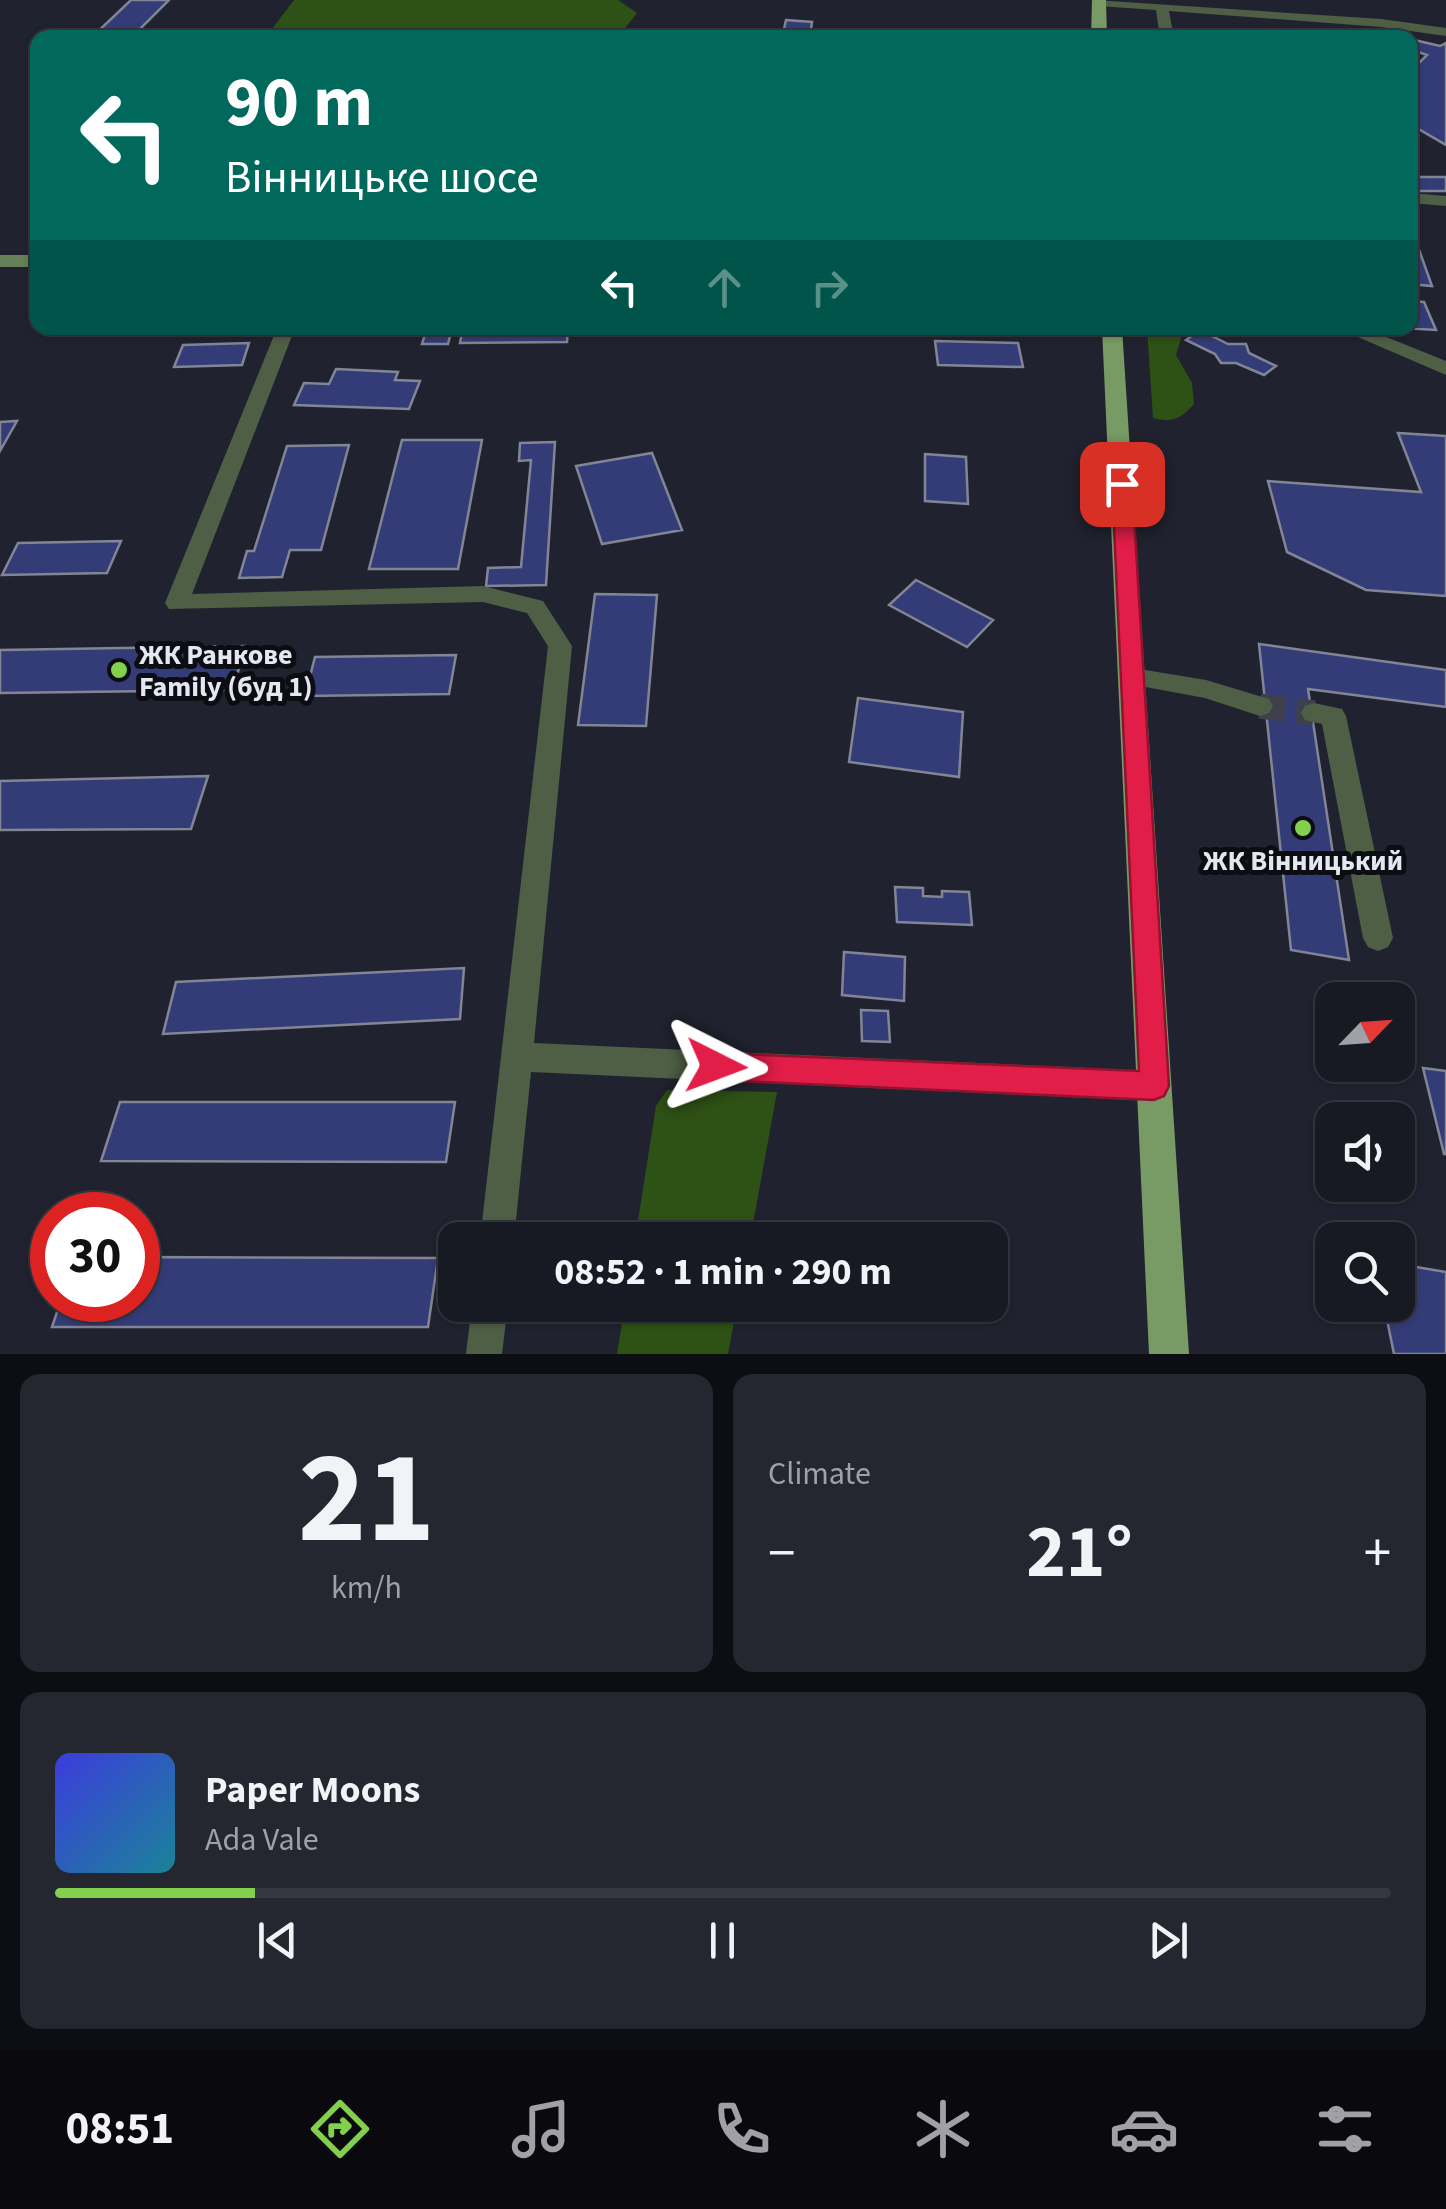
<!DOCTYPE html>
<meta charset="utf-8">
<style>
:root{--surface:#181a23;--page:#252730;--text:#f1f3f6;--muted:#9fa1a6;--line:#363841;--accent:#83d04f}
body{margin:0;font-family:"Source Sans 3",sans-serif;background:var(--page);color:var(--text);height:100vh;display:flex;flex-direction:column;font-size:38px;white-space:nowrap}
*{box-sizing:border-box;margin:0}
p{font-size:32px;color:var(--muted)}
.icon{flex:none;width:55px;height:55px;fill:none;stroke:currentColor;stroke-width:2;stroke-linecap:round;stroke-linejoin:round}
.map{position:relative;height:1354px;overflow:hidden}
.panel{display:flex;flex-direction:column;gap:20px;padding:20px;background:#0d0e13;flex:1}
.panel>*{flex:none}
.top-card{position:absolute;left:30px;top:30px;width:1388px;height:305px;border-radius:20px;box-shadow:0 2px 8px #0004,0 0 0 2px var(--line);background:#00695c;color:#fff;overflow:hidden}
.needle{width:65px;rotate:65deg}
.controls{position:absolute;left:1315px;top:982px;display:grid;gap:20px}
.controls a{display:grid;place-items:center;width:100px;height:100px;border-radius:20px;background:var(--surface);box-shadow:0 2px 8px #0004,0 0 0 2px var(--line);font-size:50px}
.speed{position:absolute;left:30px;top:1192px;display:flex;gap:20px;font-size:50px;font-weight:700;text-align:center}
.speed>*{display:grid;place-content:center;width:130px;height:130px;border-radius:50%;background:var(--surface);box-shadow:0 2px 8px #0004,0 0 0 2px var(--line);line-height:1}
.speed .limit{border:15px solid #d22;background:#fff;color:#111}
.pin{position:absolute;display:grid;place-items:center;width:85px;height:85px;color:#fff;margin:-42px;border-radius:20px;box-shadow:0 5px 15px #0006}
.me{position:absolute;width:110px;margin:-55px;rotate:93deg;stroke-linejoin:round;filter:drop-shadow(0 0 8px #0008)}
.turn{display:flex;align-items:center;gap:35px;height:210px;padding:0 30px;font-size:45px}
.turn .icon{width:130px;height:130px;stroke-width:2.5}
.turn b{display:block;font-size:70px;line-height:85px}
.lanes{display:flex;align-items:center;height:95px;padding:0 30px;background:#0003;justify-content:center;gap:50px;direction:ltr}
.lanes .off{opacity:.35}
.big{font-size:75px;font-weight:700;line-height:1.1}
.panel .widget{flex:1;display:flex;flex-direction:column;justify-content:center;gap:15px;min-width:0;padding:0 35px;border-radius:20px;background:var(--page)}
.panel .dial{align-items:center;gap:0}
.dial b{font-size:130px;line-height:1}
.song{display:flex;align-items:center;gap:30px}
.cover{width:120px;height:120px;border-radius:15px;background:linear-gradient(135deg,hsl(240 70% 55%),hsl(190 70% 35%))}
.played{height:10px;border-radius:5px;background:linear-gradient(90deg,var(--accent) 15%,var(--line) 15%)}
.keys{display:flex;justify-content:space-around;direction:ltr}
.heat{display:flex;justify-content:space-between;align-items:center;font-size:55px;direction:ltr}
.panel .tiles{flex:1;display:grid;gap:20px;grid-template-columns:1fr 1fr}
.widget:last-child{grid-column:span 2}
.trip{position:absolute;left:438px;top:1222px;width:570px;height:100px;border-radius:20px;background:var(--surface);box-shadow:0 2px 8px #0004,0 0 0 2px var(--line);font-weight:700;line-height:100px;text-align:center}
.tabs{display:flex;height:160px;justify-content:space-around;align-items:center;background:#0a0a0e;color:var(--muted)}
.tabs .icon{width:70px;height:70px}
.tabs .active{color:var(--accent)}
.tabs b{font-size:45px;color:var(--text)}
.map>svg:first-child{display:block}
.green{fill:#2e5115}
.building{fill:#333c76;stroke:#818595;stroke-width:2.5}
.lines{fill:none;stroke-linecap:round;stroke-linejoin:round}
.minor-tunnel{stroke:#3e404c;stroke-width:25;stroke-dasharray:25 12;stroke-linecap:butt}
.minor{fill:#4f5f46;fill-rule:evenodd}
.tertiary{fill:#4f5f46;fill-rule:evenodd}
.secondary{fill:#668158;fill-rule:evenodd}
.primary{fill:#789b65;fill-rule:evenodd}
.route{fill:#e11d48;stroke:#92132f;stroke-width:2.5}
.poi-dot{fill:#83d04f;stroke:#0b0d12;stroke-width:4}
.labels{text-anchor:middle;stroke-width:10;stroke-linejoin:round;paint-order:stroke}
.poi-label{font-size:28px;font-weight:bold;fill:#e5e7f0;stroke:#0b0d12;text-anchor:start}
</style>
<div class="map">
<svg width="1446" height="1354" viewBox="0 0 1446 1354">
<rect width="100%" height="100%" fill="#20232f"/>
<path class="green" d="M294,0h324l19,13 -19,24h-352z
M1147,328h37l-8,27 16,28 2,21c-14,15 -21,19 -41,14z
M667,1090l110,2 -27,148h-115l21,-134z
M625,1305h112l-9,49h-111z"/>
<path class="building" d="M131,0h38l-38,38h-40z
M786,20l26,2 -1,7 26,2 -1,7h-29l2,-8 -25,-1z
M1341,30l27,2 33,6h-58z
M863,31l88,6 -89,1z
M1410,39l30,7 6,-3v102l-36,-21v-52l17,-17 -17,-6z
M1410,177h36v14h-36z
M1410,244h7l15,42 -22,-2z
M1410,301l14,1 12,28 -34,-2h8z
M427,328h25l-4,16h-26z
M463,328h105l-1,14 -107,1z
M1200,330l28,14h18l3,9 27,13 -12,9 -28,-12h-15l-6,-9 -29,-14z
M935,341l83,2 5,24 -85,-2z
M249,343l-7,22 -68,2 9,-22z
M336,369l62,3 -3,8 25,1 -11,28 -115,-4 10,-22 25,1z
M17,421l-17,30v-29z
M1398,433l48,3v160l-80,-6 -79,-38 -19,-71 153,11z
M402,440h80l-24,129h-89z
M555,442l-9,143 -60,1 2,-18 33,-1 10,-107 -12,1 1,-18z
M349,445l-28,105h-31l-8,27 -43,1 8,-27h7l33,-105z
M652,453l30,77 -80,14 -26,-78z
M925,454l41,3 2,47 -43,-3z
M121,541l-14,32 -105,2 16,-32z
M916,580l77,40 -26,27 -78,-42z
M595,594l62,1 -11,131 -68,-1z
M1259,644l187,26v37l-138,-18 41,271 -58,-10z
M245,646l-12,44 -233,3v-43z
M456,655l-7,39 -144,2 10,-39z
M858,698l105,14 -4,65 -110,-15z
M208,776l-17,53 -191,1v-49z
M895,887l28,1v8l19,1v-6l27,1 3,33 -75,-3z
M844,952l61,5 -1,44 -62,-6z
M464,968l-4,51 -297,15 13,-52z
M861,1010l27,1 2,31 -28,-1z
M1423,1068l23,3v83h-2z
M120,1102h335l-9,60 -345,-1z
M138,1257l300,1 -10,69h-376l9,-27h77z
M1398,1264l48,8v82h-52l-10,-49h14z"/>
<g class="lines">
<path class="minor-tunnel" d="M1260,706l54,7"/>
<path class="minor" d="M1094,0l287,19 65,9v8l-65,-9 -212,-16 5,27h-14l-4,-28 -57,-4z
M1410,193l36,3v10l-36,-3z
M277,328h18l-103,266 291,-8 60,15 29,45 -38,397 620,28 11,4 5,11 -5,11 -11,4 -623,-29 -17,168h-34l68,-594 -21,-33 -44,-11 -314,7 -4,-6z
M1133,668l73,12 63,19 4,7 -4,7 -9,3 -55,-18 -81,-15 -4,-6 4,-6z
M1314,703l28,6 4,7 47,222 -5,9 -10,4 -10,-4 -5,-9 -41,-214 -17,-4 -4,-7 4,-7z
M472,1305h36l-6,49h-36z"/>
<path class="tertiary" d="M1337,328h27l82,33v14z"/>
<path class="secondary" d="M0,255h38v12h-38z"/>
<path class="primary" d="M1092,0h14l1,38h-16z
M1102,328h20l67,1026h-40z"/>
</g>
<path class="route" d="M1122,478l10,6 37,602 -5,10 -10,4 -438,-20 -10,-4 -4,-10 4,-9 10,-4 423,18 -27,-587z"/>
<g class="poi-dot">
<circle cx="119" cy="670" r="10"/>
<circle cx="1303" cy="828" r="10"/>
</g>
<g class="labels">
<g class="poi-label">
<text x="139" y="664">ЖК Ранкове<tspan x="139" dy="32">Family (буд 1)</tspan></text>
<text x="1303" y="870" text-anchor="middle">ЖК Вінницький</text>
</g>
</g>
</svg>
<div class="controls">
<a><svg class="needle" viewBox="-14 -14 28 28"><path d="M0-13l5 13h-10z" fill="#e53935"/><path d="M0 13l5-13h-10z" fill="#9fa1a6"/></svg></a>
<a><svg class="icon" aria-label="sound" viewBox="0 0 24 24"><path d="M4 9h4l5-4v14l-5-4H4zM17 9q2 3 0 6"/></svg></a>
<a><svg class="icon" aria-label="search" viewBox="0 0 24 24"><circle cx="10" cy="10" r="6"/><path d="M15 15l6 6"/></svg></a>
</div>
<div class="speed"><div class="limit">30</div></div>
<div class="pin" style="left:1122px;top:484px;background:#d93025"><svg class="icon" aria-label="arrive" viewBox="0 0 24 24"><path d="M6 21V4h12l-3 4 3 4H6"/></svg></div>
<svg class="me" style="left:716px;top:1066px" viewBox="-20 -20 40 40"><path d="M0-17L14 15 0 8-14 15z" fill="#e11d48" stroke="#fff" stroke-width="4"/></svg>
<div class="trip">08:52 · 1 min · 290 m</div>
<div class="top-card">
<div class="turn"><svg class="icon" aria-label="left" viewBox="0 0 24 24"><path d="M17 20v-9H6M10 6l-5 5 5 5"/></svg><div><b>90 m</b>Вінницьке шосе</div></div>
<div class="lanes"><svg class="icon" aria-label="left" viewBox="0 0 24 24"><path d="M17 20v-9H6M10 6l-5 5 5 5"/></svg><svg class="icon off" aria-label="ahead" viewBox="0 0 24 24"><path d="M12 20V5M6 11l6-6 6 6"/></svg><svg class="icon off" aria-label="right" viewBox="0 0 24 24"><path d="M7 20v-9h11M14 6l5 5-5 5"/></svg></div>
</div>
</div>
<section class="panel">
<div class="tiles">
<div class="widget dial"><b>21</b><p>km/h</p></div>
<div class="widget"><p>Climate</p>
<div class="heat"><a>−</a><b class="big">21°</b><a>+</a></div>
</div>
<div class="widget">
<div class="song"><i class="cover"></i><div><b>Paper Moons</b><p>Ada Vale</p></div></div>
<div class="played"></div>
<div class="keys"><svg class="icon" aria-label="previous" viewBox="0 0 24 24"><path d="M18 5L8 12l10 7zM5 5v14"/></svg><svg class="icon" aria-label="pause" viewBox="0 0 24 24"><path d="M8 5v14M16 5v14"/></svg><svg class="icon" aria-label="next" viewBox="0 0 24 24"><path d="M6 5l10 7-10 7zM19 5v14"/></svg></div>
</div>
</div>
</section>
<nav class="tabs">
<b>08:51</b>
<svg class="icon active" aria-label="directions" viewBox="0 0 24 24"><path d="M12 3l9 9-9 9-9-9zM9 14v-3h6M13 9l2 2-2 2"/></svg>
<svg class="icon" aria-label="music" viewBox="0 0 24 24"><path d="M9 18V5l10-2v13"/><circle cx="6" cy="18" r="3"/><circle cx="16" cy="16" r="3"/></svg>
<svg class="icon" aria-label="phone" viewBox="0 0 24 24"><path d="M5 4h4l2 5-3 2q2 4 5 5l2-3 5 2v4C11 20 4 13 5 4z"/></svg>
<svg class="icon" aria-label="climate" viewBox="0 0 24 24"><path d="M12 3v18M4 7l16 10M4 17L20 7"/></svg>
<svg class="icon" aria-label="car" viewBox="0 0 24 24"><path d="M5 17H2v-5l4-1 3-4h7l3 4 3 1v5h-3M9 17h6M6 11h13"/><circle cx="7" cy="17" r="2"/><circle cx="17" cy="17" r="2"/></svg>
<svg class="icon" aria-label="filters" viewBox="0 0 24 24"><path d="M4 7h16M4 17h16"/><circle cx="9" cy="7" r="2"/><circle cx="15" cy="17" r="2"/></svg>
</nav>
